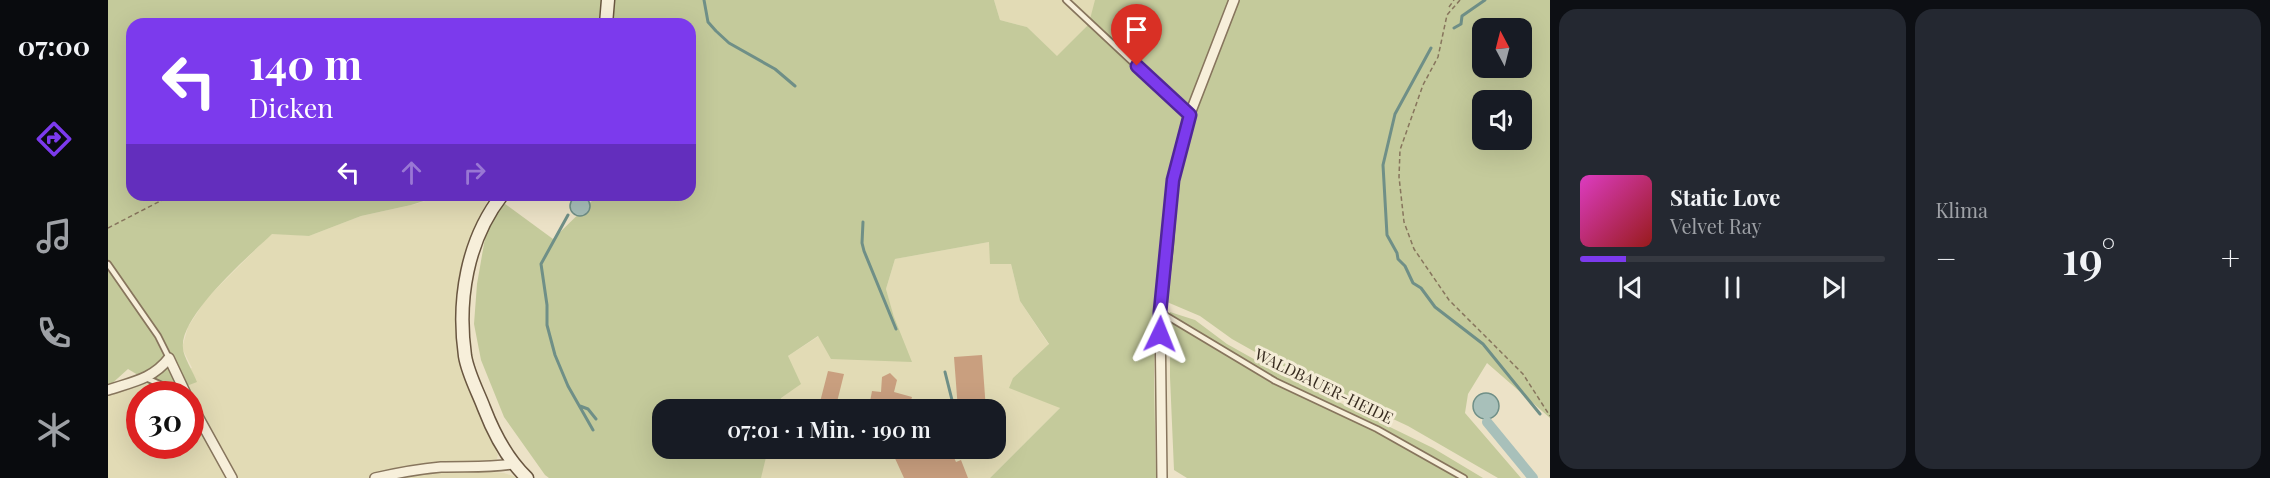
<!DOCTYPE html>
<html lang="de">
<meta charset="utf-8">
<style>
:root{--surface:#171b24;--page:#242831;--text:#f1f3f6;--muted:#9ea1a6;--line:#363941;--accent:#7c3aed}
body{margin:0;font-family:"Playfair Display",serif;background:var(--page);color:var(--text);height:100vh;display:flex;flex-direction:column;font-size:22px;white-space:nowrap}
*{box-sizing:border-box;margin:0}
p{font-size:20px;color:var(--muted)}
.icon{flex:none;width:33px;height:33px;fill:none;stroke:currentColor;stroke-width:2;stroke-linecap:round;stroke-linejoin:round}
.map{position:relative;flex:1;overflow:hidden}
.panel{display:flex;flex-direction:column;gap:9px;padding:9px;background:#0d0f14;width:720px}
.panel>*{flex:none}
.hud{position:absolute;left:18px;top:18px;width:570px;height:183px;border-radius:18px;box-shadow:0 6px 24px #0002;background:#7c3aed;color:#fff;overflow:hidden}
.needle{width:39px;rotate:353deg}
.fabs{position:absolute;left:1364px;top:18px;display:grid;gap:12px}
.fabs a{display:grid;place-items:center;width:60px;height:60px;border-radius:12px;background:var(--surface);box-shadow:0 6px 24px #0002;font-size:30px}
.speed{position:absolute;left:18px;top:381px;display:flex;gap:12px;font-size:30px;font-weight:700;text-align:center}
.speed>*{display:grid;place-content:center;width:78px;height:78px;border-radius:50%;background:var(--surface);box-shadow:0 6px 24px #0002;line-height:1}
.speed .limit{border:9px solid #d22;background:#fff;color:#111}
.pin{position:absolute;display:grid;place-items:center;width:51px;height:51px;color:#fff;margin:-62px -26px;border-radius:50% 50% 50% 0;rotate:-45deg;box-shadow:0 0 6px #0007}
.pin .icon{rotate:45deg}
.me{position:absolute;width:66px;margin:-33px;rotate:2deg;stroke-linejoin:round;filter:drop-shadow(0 0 4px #0008)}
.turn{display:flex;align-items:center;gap:21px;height:126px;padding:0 24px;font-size:27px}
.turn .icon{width:78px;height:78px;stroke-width:2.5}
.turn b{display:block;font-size:42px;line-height:51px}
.lanes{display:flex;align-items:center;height:57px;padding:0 24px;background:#0003;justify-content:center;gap:30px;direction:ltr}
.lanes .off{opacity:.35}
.big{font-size:45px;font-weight:600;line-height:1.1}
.panel .card{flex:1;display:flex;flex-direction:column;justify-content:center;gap:9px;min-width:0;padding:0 21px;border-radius:18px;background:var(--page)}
.song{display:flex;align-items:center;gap:18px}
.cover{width:72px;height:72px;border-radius:9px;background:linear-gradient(135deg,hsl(310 70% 55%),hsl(0 70% 35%))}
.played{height:6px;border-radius:3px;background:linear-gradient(90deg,var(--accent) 15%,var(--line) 15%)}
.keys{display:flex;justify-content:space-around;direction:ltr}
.heat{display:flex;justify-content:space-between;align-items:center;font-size:33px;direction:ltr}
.panel .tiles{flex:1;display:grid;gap:9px;grid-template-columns:repeat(2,1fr)}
.trip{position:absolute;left:544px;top:399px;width:354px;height:60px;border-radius:18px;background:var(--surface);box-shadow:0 6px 24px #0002;font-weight:600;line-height:60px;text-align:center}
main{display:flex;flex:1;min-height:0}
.tab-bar{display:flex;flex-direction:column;width:108px;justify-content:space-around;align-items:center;background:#090b0e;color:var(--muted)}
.tab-bar .icon{width:42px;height:42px}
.tab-bar .current{color:var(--accent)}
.tab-bar b{font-size:27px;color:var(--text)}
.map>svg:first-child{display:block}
.farmland{fill:#e2dbb5;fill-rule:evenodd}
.green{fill:#c4ca9b;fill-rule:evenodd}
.water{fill:#a8c0ba;stroke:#6f8f87;stroke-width:1.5}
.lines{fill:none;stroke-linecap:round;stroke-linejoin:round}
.stream{stroke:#6f8f87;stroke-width:3}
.canal{stroke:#a8c0ba;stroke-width:10}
.building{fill:#c99f7f}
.service-casing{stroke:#87755d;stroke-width:8}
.minor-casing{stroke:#87755d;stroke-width:12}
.secondary-casing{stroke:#695640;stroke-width:15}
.path{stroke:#87755d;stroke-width:1.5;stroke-dasharray:4.5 3;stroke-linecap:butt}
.service{stroke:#f7efda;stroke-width:4.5}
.minor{stroke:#f7efda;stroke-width:9}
.secondary{stroke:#f7efda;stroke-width:12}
.route-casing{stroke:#51269a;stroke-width:15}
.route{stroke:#7c3aed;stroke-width:10}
.labels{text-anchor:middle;stroke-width:6;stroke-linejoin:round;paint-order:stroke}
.street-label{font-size:16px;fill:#382c20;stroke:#f4ecd6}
</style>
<main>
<nav class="tab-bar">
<b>07:00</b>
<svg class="icon current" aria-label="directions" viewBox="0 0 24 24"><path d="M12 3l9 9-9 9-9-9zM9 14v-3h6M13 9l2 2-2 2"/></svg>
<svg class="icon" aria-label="music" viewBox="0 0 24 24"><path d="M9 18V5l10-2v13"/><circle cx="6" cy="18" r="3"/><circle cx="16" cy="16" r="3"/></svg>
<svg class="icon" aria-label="phone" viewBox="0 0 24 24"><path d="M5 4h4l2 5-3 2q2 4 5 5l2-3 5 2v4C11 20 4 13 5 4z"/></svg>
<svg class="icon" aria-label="climate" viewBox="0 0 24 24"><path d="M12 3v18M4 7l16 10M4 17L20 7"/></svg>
</nav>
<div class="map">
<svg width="1442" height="478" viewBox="0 0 1442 478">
<rect width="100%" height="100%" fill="#ece2c7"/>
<path class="farmland" d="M886,0h101l1,2 -8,23 -31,32 -30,-30 -27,-7z
M335,195h47l-8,18 -9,26 -11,54 10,90 10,39 16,33 -2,6 -50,7 58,5 15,5h-411v-88l84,-22 -10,-20 6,-21 18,-28 66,-66 37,3 52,-20 55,-12zM32,394h50v52h-50z
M881,242l22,22 9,37 29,44 -36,33 47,30 -70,70h-230l8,-29 228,-1v-38l-218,-1 10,-53 31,-20 75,-19 -8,-28 9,-30z"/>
<path class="green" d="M0,0h886l6,20 27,7 30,29 31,-31 94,87 2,7 -28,161 -2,99 2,99h-166l70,-70 -51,-20 4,-10 36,-34 -29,-43 -9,-37h-21l-1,-22 -94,17 -9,30 8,28 18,45 -81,-3 -13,-23 -30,20 13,28 -20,14 -3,11 -115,1v38l105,1 -7,29h-212l-4,-3 -41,-58 -23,-57 -7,-36 3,-40 8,-46 16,-37 52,38 45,-44h92v-171h-558v171h311l-32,10 -50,11 -52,20 -37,-2c-22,21 -93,82 -89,114 0,8 11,25 14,34l-29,11 -40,-24 -20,18z
M987,0h137l-44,107 -4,-1 -94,-87z
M1131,0h311v418l-63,-55 -19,31 -3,19 56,65h-23l-90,-52 -128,-60 -48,-27 -32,-23 -33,-14 10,-118 15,-67zM1374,28h39v40h-39zM1374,100h39v40h-39z
M1062,312l25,8 32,24 50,28 156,76 50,30h-296l-13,-8 -4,-93z"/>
<path class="water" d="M462 206a10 10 0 1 1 20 0a10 10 0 1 1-20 0Z
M1365 406a13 13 0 1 1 26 0a13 13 0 1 1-26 0Z"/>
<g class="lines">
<path class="stream" d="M596,0l4,22 8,9 13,12 46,26 20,17
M1346,28l7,-4 1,-8 23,-16
M1323,48l-36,66 -12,51 4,70 10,18 1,6 7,7 8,17 8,5 14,19 48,37 57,70
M460,215l-27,49 6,41v20l8,30 13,31 25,44
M755,222l-1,21 2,8 32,78
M837,372l7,28 -2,10
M472,406l8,3 8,10"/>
<path class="canal" d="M1379,422l46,56"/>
</g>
<path class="building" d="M874,355l4,55h-28l-4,-53z
M720,371l16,3 -9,36h-11l2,-6 -6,-2z
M782,373l7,7 -3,12 18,5 -4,13 -20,-5 -1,5h-16l1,-2 -3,-1 3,-16 9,1 1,-15z
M798,448h30l4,8 11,-5 5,11 5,-2 7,18h-64l-11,-24z"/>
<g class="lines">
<defs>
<path id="service" d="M958,0l123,115
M0,264l50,72 11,22
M1052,312l115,69 102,48 87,49
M38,378l36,16"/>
<path id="minor" d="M0,390c24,-8 45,-11 61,-32l17,36
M82,402l42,76
M267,478c22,-5 44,-9 66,-11 24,-1 47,1 71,-3
M1054,478l-2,-166 8,-65 5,-67 15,-61 46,-119"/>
<path id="secondary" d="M498,24l2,-24
M394,195c-35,45 -45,105 -37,161 3,18 13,36 19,52 10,26 23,51 43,70"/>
</defs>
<use href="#service" class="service-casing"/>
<use href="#minor" class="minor-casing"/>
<use href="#secondary" class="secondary-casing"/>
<path class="path" d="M1352,0l-13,15 -9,42 -15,28 -23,65 -1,27 5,45 10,27 35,51 74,74 27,42
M1341,7l5,-7
M0,228l64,-33"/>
<use href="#service" class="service"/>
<use href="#minor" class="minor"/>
<use href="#secondary" class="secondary"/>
</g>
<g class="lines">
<defs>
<path id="route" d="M1029,66l53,49 -17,65 -13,132v22"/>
</defs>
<use href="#route" class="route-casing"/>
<use href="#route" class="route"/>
</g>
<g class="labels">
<g class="street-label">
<text transform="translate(1216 386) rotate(26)" y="6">WALDBAUER-HEIDE</text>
</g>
</g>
</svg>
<div class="fabs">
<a><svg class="needle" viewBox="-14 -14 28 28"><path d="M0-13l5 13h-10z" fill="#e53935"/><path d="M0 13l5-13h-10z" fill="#9ea1a6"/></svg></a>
<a><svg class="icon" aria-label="sound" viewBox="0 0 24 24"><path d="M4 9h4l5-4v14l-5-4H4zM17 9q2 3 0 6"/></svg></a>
</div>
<div class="speed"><div class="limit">30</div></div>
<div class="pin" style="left:1029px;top:66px;background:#d93025"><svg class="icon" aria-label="arrive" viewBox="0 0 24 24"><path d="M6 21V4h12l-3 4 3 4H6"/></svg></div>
<svg class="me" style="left:1052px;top:334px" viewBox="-20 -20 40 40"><path d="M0-17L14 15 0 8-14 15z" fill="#7c3aed" stroke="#fff" stroke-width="4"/></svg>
<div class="trip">07:01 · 1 Min. · 190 m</div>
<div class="hud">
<div class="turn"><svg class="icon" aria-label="left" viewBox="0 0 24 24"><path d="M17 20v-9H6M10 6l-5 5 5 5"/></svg><div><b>140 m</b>Dicken</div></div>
<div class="lanes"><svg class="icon" aria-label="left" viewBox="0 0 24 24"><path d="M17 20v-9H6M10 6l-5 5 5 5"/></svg><svg class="icon off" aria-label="ahead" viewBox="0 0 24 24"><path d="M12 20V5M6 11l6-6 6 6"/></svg><svg class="icon off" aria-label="right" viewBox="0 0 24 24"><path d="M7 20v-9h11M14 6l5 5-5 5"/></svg></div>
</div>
</div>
<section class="panel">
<div class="tiles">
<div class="card">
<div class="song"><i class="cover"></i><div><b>Static Love</b><p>Velvet Ray</p></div></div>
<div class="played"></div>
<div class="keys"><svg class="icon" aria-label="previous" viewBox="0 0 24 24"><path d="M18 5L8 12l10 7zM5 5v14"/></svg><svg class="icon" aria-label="pause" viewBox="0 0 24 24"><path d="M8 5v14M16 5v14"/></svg><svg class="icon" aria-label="next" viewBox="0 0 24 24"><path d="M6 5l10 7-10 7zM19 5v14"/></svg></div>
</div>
<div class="card"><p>Klima</p>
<div class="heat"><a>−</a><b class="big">19°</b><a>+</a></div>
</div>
</div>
</section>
</main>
